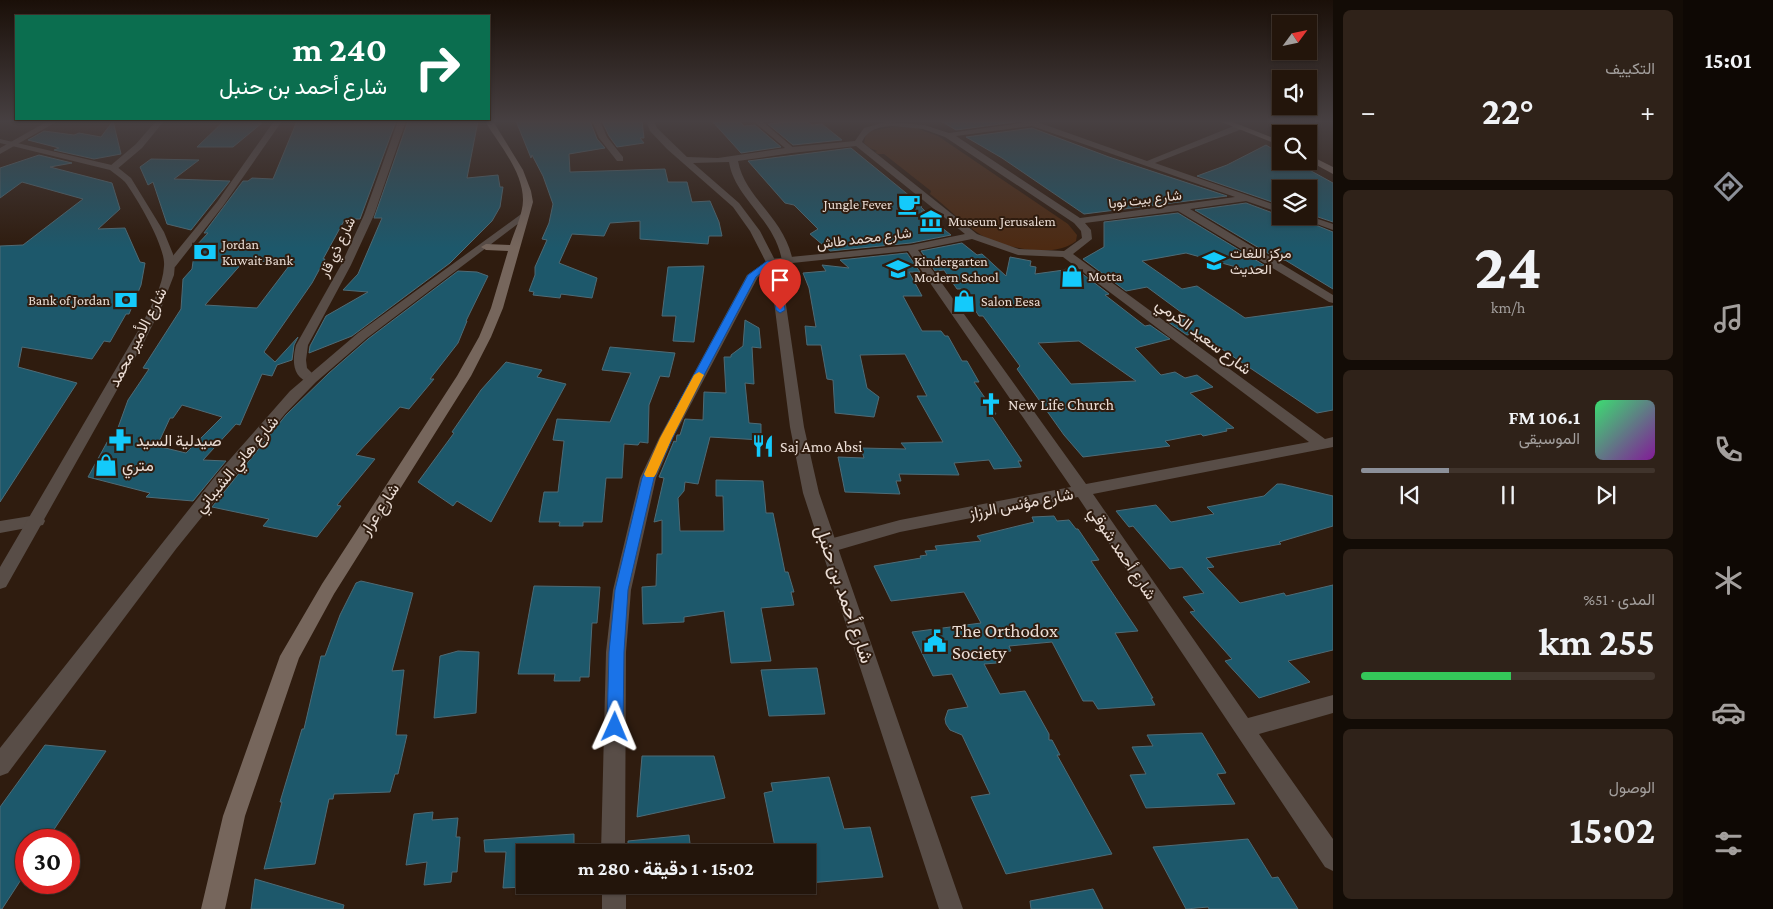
<!DOCTYPE html>
<html lang="ar">
<meta charset="utf-8">
<style>
:root{--surface:#23150b;--page:#2f2219;--text:#f1f3f6;--muted:#a39f9d;--line:#40342c;--accent:#8c9099}
body{margin:0;font-family:"Crimson Pro",Vazirmatn,serif;background:var(--page);color:var(--text);direction:rtl;height:100vh;display:flex;flex-direction:column;font-size:19px;white-space:nowrap}
*{box-sizing:border-box;margin:0}
p{font-size:16px;color:var(--muted)}
.icon{flex:none;width:28px;height:28px;fill:none;stroke:currentColor;stroke-width:2;stroke-linecap:round;stroke-linejoin:round}
.map{position:relative;flex:1;overflow:hidden;direction:ltr}
.drawer{display:flex;flex-direction:column;gap:10px;padding:10px;background:#130c06;width:350px}
.drawer>*{flex:none}
.top-card{position:absolute;left:15px;top:15px;width:475px;height:105px;border-radius:0px;box-shadow:0 1px 4px #0004,0 0 0 1px var(--line);direction:rtl;background:#0b6e4f;color:#fff;overflow:hidden}
.needle{width:32px;rotate:57deg}
.tools{position:absolute;left:1272px;top:15px;display:grid;gap:10px}
.tools a{display:grid;place-items:center;width:45px;height:45px;border-radius:0px;background:var(--surface);box-shadow:0 1px 4px #0004,0 0 0 1px var(--line);font-size:25px}
.speed{position:absolute;left:15px;top:829px;display:flex;gap:10px;font-size:25px;font-weight:700;text-align:center}
.speed>*{display:grid;place-content:center;width:65px;height:65px;border-radius:50%;background:var(--surface);box-shadow:0 1px 4px #0004,0 0 0 1px var(--line);line-height:1}
.speed .limit{border:8px solid #d22;background:#fff;color:#111}
.pin{position:absolute;display:grid;place-items:center;width:42px;height:42px;color:#fff;margin:-51px -21px;border-radius:50% 50% 50% 0;rotate:-45deg;box-shadow:0 0 5px #0007}
.pin .icon{rotate:45deg}
.me{position:absolute;width:55px;margin:-28px;rotate:1deg;stroke-linejoin:round;filter:drop-shadow(0 0 4px #0008)}
.turn{display:flex;align-items:center;gap:18px;height:105px;padding:0 20px;font-size:22px}
.turn .icon{width:65px;height:65px;stroke-width:2.5}
.turn b{display:block;font-size:35px;line-height:42px}
.big{font-size:38px;font-weight:700;line-height:1.1}
.drawer .widget{flex:1;display:flex;flex-direction:column;justify-content:center;gap:8px;min-width:0;padding:0 18px;border-radius:8px;background:var(--page)}
.drawer .dial{align-items:center;gap:0}
.dial b{font-size:65px;line-height:1}
.song{display:flex;align-items:center;gap:15px}
.cover{width:60px;height:60px;border-radius:8px;background:linear-gradient(135deg,hsl(140 70% 55%),hsl(290 70% 35%))}
.played{height:5px;border-radius:2px;background:linear-gradient(90deg,var(--accent) 30%,var(--line) 30%)}
.keys{display:flex;justify-content:space-around;direction:ltr}
.heat{display:flex;justify-content:space-between;align-items:center;font-size:28px;direction:ltr}
.charge{height:8px;border-radius:4px;background:linear-gradient(90deg,#34c759 51%,var(--line) 0)}
.trip{position:absolute;left:516px;top:844px;width:300px;height:50px;border-radius:0px;background:var(--surface);box-shadow:0 1px 4px #0004,0 0 0 1px var(--line);font-weight:700;line-height:50px;text-align:center;direction:rtl}
main{display:flex;flex:1;min-height:0}
.dock{display:flex;flex-direction:column;width:90px;justify-content:space-around;align-items:center;background:#0e0804;color:var(--muted)}
.dock .icon{width:35px;height:35px}
.dock .active{color:var(--accent)}
.dock b{font-size:22px;color:var(--text)}
.map>svg:first-child{display:block}
.green{fill:#4d2a12}
.building{fill:#1d586b;stroke:#4e6b76;fill-rule:evenodd}
.lines{fill:none;stroke-linecap:round;stroke-linejoin:round}
.minor{fill:#584d47;fill-rule:evenodd}
.tertiary{fill:#584d47;fill-rule:evenodd}
.secondary{fill:#76665c;fill-rule:evenodd}
.route{fill:#1a73e8;stroke:#114b97}
.slow{fill:#f59e0b}
.labels{text-anchor:middle;stroke-width:4;stroke-linejoin:round;paint-order:stroke}
.far-street-label{font-size:14px;fill:#ebddd5;stroke:#2f1c0f}
.far-poi-label{font-size:14px;fill:#ebddd5;stroke:#2f1c0f;text-anchor:start}
.street-label{font-size:16px;fill:#ebddd5;stroke:#2f1c0f}
.poi-label{font-size:16px;fill:#ebddd5;stroke:#2f1c0f;text-anchor:start}
.near-street-label{font-size:19px;fill:#ebddd5;stroke:#2f1c0f}
.near-poi-label{font-size:19px;fill:#ebddd5;stroke:#2f1c0f;text-anchor:start}
</style>
<main>
<nav class="dock">
<b>15:01</b>
<svg class="icon active" aria-label="directions" viewBox="0 0 24 24"><path d="M12 3l9 9-9 9-9-9zM9 14v-3h6M13 9l2 2-2 2"/></svg>
<svg class="icon" aria-label="music" viewBox="0 0 24 24"><path d="M9 18V5l10-2v13"/><circle cx="6" cy="18" r="3"/><circle cx="16" cy="16" r="3"/></svg>
<svg class="icon" aria-label="phone" viewBox="0 0 24 24"><path d="M5 4h4l2 5-3 2q2 4 5 5l2-3 5 2v4C11 20 4 13 5 4z"/></svg>
<svg class="icon" aria-label="climate" viewBox="0 0 24 24"><path d="M12 3v18M4 7l16 10M4 17L20 7"/></svg>
<svg class="icon" aria-label="car" viewBox="0 0 24 24"><path d="M5 17H2v-5l4-1 3-4h7l3 4 3 1v5h-3M9 17h6M6 11h13"/><circle cx="7" cy="17" r="2"/><circle cx="17" cy="17" r="2"/></svg>
<svg class="icon" aria-label="filters" viewBox="0 0 24 24"><path d="M4 7h16M4 17h16"/><circle cx="9" cy="7" r="2"/><circle cx="15" cy="17" r="2"/></svg>
</nav>
<section class="drawer">
<div class="widget"><p>التكييف</p>
<div class="heat"><a>−</a><b class="big">22°</b><a>+</a></div>
</div>
<div class="widget dial"><b>24</b><p>km/h</p></div>
<div class="widget">
<div class="song"><i class="cover"></i><div><b>106.1 FM</b><p>الموسيقى</p></div></div>
<div class="played"></div>
<div class="keys"><svg class="icon" aria-label="previous" viewBox="0 0 24 24"><path d="M18 5L8 12l10 7zM5 5v14"/></svg><svg class="icon" aria-label="pause" viewBox="0 0 24 24"><path d="M8 5v14M16 5v14"/></svg><svg class="icon" aria-label="next" viewBox="0 0 24 24"><path d="M6 5l10 7-10 7zM19 5v14"/></svg></div>
</div>
<div class="widget"><p>المدى · 51%</p><b class="big">255 km</b><div class="charge"></div></div>
<div class="widget"><p>الوصول</p><b class="big">15:02</b></div>
</section>
<div class="map">
<svg width="1333" height="909" viewBox="0 0 1333 909">
<rect width="100%" height="100%" fill="#2f1c0f"/>
<path class="green" d="M892,127l24,1 22,8 130,88 9,11 -1,6c-21,18 -73,7 -95,-6 -18,-11 -34,-28 -51,-41l1,-3 -47,-37h-6l-3,-2 2,-1 -7,-3 -6,-5 2,-9 5,-3z"/>
<path class="building" d="M113,121l8,33 -27,5 -40,-9 5,-2 -31,-8 16,-9 30,4 5,-2 22,4z
M224,121h9l29,2 -29,24h-36z
M297,121h99l-36,98h-15l-22,40h2l-13,24 -48,69 11,10 23,-25 -4,8 -2,15 -15,5 -5,11 -10,-2 -22,51 -4,-1 -33,36 23,1 -33,40 -47,-4 4,-4 -62,-16 23,-42 4,1 13,-36 21,-31 -6,-1 38,-59 2,-30 9,-10 3,-22 13,-14h-4l39,-52h5l4,-3 21,1zM244,261l48,1 -35,46 -52,-3zM182,405l40,12 -36,36 -29,-7 13,-28h3z
M408,121h70l-11,57 31,-3 2,12h3l-3,20 -8,14 -42,42 -98,73 -43,17 1,-7 16,-30 42,-24 -25,-2 15,-16 24,-56h-8z
M516,121h74l7,18 8,9 -36,6 1,18 95,-3 3,13h19l5,20 18,-1 9,21 3,14h-13l-1,8 -68,-5v-18l-30,2 -6,13 -32,-2 -13,29 38,15 -5,20 -31,-4 -1,4 -27,-3 1,-3 -5,-1 6,-16v-8l12,-27 -5,-1 7,-16 4,-19 -10,-28 -11,-21 -1,3z
M602,121h40l2,17h-4l4,5 -27,4 -8,-11z
M712,121h27l5,5 11,-1 26,22 -40,6z
M796,121h11l5,4 10,-1 20,16 -49,5 -25,-21z
M941,121h71l3,1 -59,8z
M1032,128l77,29 118,39 -143,18 -82,-56 -36,-21z
M1266,145l15,9v7h12l40,22v39l-24,-8v-25h-28v16l-84,-29 30,-11z
M851,148l71,58 -1,1 4,4h-4l30,24 -40,8 -81,8 -20,-17 8,-5 -24,-24 -9,-2 -37,-42z
M39,155l33,8 -22,4 62,16 8,26 -22,20 27,-1 15,34 5,1 -4,22 -12,29h-3l-16,28 -6,-1 -12,18 -70,-12 -4,20 59,16 -77,119v-256l23,-1 60,-46 -61,-17 -22,16v-30z
M151,159l48,1 -25,19 56,2 -39,49 -24,-6 -14,-42 -5,3 -8,-18z
M1246,203l35,13h12l40,16v57l-48,-29 -4,1 -86,-51z
M1178,213l86,52 -17,5 -61,-17 -44,8 40,28 15,-3 48,32 88,-12v104l-16,3 -107,-72 -14,-8 -9,2 -19,-13 21,-4 -42,-31 -21,4 -43,-32 21,-12v-25z
M962,243l15,12 5,-1 24,22 4,-19 21,4 -1,5 6,1 -1,7 29,-4 8,-4 37,28 -4,1 40,31 5,-1 20,14 -35,9 26,27 14,-3 10,6 12,-3 16,12 -23,6 44,35 -8,1 1,2 -24,5 -2,-2 -36,7 5,5 -87,11 -19,-22 -47,-66 3,-3 -37,-50h-4l-18,-27h-4l-13,-19 -9,1 -14,-20zM1079,341l57,40 -65,3 -33,-41z
M907,253l13,19h-11l13,24h-19l19,35h19l4,5h3l14,25h5l12,21h-5l22,32 -5,1 31,46h-4l3,6 -27,2 -5,-9 -35,3 5,12 -60,-1 2,7h-5l4,13 -55,-2 -7,-35 26,1 -3,-10 45,1 -5,-6 42,-1 -26,-46h10l-22,-42 -45,1 7,33 12,9 -5,20 -39,-4 -2,-33 -6,-1 -6,-34h-14l-2,-19 11,1 -7,-39 -6,-15 23,-2 -4,-6 27,3 -9,-8z
M704,266l-10,76 -21,-1 3,-25h-14l6,-49z
M458,271l19,1 11,4 -22,45h1l-9,22 -28,36h4l-25,30 -9,-2 -44,48 19,4 -38,46 4,1 -24,31 -54,-11 6,-7 -57,-12 74,-92 43,-42 39,-34z
M745,320l14,8 2,20 -9,-1 2,37 -9,-1 4,40 12,1v16l-51,-3 -12,47 -13,-2 -1,9 -6,7 2,33h44l-1,-35h-7v-16l47,1 3,32h7l12,59h3l6,20h-3l3,13 -33,3 10,53 -40,2 -7,-52 -40,6v5l-41,2 -1,-37 14,-1 1,-32h5v-34l-8,2 10,-44 -5,-1 15,-36 2,1 1,-7h3l5,-16 18,1 1,-28 22,1 -2,-36h7v-2l12,-9z
M610,347l65,6 -6,24 -9,-1 -11,29 -1,38 -8,-1 -2,3 -14,-1 -2,34h-16l-4,44h-19v4h-24l1,-4h-21l5,-30h14l6,-51 -11,-1 4,-21 53,3 21,-49 -29,-3z
M506,362l36,8 -5,7 29,7 -75,138 -34,-21 -4,5 -35,-24 36,-49 -2,-1 29,-42z
M1277,484h5l51,12v30l-54,16 2,2 -75,14 8,9 -7,1 33,35 44,-10 2,3 47,-11v65l-45,11 22,21 -51,16 -34,-37 7,-2 -42,-47 5,-1 -12,-14 21,-4 -22,-26 -12,2 -37,-43 -4,1 -13,-16 40,-6 15,17 43,-8 -7,-7 57,-11z
M1054,516l3,5 12,-1 7,9h2l21,31 -8,1 47,70 -23,2 38,65h-2l4,7 -57,4 -5,-8h-10l-31,-59 -43,4 2,5 -19,3 5,9 -13,1 16,30 25,-3 24,43v6h3l8,15h-3l55,99 -106,20 -35,-77 19,-3 -28,-59 -12,-5 -4,-6 -1,-5 3,-9 20,-3 -16,-33 -19,2 -21,-44 69,-9 -17,-31 -73,9 -17,-35 47,-8 -1,-2 7,-1 -2,-4 12,-1 -2,-4 46,-5 -4,-5 57,-14 -2,-5z
M361,581l52,12 -21,78 12,-1 -8,65h11l-9,39h-3l-5,18 -56,2 -1,5h-4l-14,65 -51,5 18,-67h-2l22,-73h2l17,-73h4l15,-41 16,-32z
M534,586l66,1 -3,36h-5l-3,54h-9v4h-26l1,-7h-37z
M458,651l21,1 -3,61 -42,5 6,-62z
M817,668l8,46 -56,2 -8,-46z
M1202,733l24,40 -9,1 18,30 -89,4 -16,-33 16,-1 -14,-27 21,-1 -6,-11z
M45,745l61,6 -59,89h-21v32l-24,37h-2v-102z
M642,756h72l11,42 -88,19z
M829,777l15,52 26,-2 13,50 -75,6v-31h-32l-12,-59 9,-2 -2,-8z
M433,812l-1,8 26,-2 -2,19h4l-3,35h-5l-1,10 -27,3 3,-23 -21,3 8,-51z
M574,834v18h-49v35l-22,1 3,-36h-21l-1,-12z
M689,835l2,17h-63v-11z
M1248,839l24,39 6,-1 20,32h-89l-1,-2 -22,2 -33,-62z
M255,879l89,26 -1,4h-92z
M1093,889l10,20h-72l-1,-8z"/>
<g class="lines">
<path class="minor" d="M48,121h10l-58,33v-6z
M156,121h8l-22,27 -26,22h-6v-4l26,-22z
M274,121h8l-59,85 -48,61h-8l-1,-2 1,-2 50,-61z
M398,121h8l-32,94 -23,50 -43,80 -2,15 1,8 11,11 -7,4c-19,-5 -19,-22 -15,-38l45,-80 23,-50z
M592,121h8l7,16 16,20v4h-6l-18,-23z
M1021,121h18l1,2 107,38 89,-36h6v4l-87,34 126,44v6l-35,-12 -56,8 143,86v8l-4,-1 -151,-91 -93,12 6,7 1,9 -19,15 252,185 8,-2v10l-240,47 155,224 85,-23v18l-74,21 74,105v32l-8,-4 -247,-370 -178,35 -72,21 -6,-2 -2,-5 2,-5 78,-21 171,-33 -163,-236 -135,14 -15,12 -85,161 -17,40 -25,112 -5,62 -1,200h-24l5,-200 7,-62 27,-112 19,-40 88,-163 23,-16 141,-14 54,-11 -109,-88 -64,7 -4,-3 4,-3 63,-6 9,-13 22,-6 38,3 25,8 73,-10zM892,126l31,3 22,8 129,86 7,8 1,7 -18,13 -45,-2 -42,-15 -115,-92c6,-13 17,-15 30,-16zM1032,126l203,71 -155,21 -124,-82zM972,239l46,16 45,2 246,185 -223,42 -168,-234z
M1295,216h14l24,8v6z
M37,515l6,2 2,4 -2,4 -43,8v-12z
M602,885h24v24h-24z"/>
<path class="tertiary" d="M646,121h8l3,7 30,29 31,1 67,-10 -32,-27h9l34,29 -4,3 -54,8c7,38 47,56 55,101l-12,9 23,156 15,66 144,416h-24l-136,-416 -13,-66 -20,-157 -20,-39 -17,-24 -66,-58 -17,-18zM729,162c6,37 46,57 53,99l-5,3 -17,-33 -21,-28 -46,-40z
M0,139l116,27 15,12 33,54 9,22 2,10 -1,11 -12,31 -18,36 -138,245 -6,2v-22l142,-243c9,-18 21,-38 22,-58 2,-19 -27,-68 -39,-84 -4,-4 -10,-8 -15,-12l-110,-27z
M524,212l3,1v4l-160,121 -51,44 -31,32 -109,135 -168,224 -8,3v-28l217,-274 73,-83 68,-58z"/>
<path class="secondary" d="M485,121h8l30,49 8,21 2,11 -30,106 -12,29 -20,39 -137,218 -35,64 -54,158 -20,93h-24l22,-93 57,-160 42,-72 135,-208 22,-39 12,-29 17,-57 -22,-1 -5,-3 5,-3 24,1c4,-13 13,-31 13,-45 0,-29 -24,-55 -38,-79z
M1219,121h11l51,20v5z
M1309,155l24,12v7l-24,-13z"/>
</g>
<linearGradient id="sky" x2="0" y2="1"><stop stop-color="#1a0f08"/><stop offset="0.49" stop-color="#474042"/><stop offset="1" stop-color="#474042" stop-opacity="0"/></linearGradient>
<rect width="1333" height="248" fill="url(#sky)"/>
<path class="route" d="M767,261h6l6,9 6,40 -5,3 -4,-3 -5,-40 -2,-3 -13,10 -72,136 -30,65 -26,112 -4,62 -1,75 -3,6 -5,2 -6,-2 -2,-6 2,-75 6,-62 27,-112 31,-65 75,-138z"/>
<path class="slow" d="M699,372l5,3 -32,63 -16,36 -2,3h-8l-2,-3 16,-36 34,-63z"/>
<defs>
<symbol id="cafe-bare" viewBox="-9 -9 18 18"><path d="M-5.5-4.5H6V0H3Q3 3.5 0 3.5H-2.5Q-5.5 3.5-5.5 0ZM3-3.2v2h1.7v-2ZM-6 4.5H4V6H-6Z" fill="#14cafb" stroke="#2f1c0f" stroke-width="2.5" paint-order="stroke"/></symbol>
<symbol id="museum-bare" viewBox="-9 -9 18 18"><path d="M0-6L6-3V-2H-6V-3ZM-5-1h2V3h-2ZM-1-1h2V3h-2ZM3-1h2V3H3ZM-6 4H6V6H-6Z" fill="#14cafb" stroke="#2f1c0f" stroke-width="2.5" paint-order="stroke"/></symbol>
<symbol id="bank-bare" viewBox="-9 -9 18 18"><path d="M-6-4H6V4H-6ZM0-2.3a2.3 2.3 0 1 0 0 4.6a2.3 2.3 0 1 0 0-4.6Z" fill="#14cafb" stroke="#2f1c0f" stroke-width="2.5" paint-order="stroke"/></symbol>
<symbol id="school-bare" viewBox="-9 -9 18 18"><path d="M0-5L7-2L0 1L-7-2ZM-4 1L0 2.5L4 1V4Q0 6-4 4Z" fill="#14cafb" stroke="#2f1c0f" stroke-width="2.5" paint-order="stroke"/></symbol>
<symbol id="shop-bare" viewBox="-9 -9 18 18"><path d="M-5-2.5h2.3a2.7 3.5 0 0 1 5.4 0H5L5.5 6h-11ZM-1.5-2.5h3a1.5 2.3 0 0 0-3 0Z" fill="#14cafb" stroke="#2f1c0f" stroke-width="2.5" paint-order="stroke"/></symbol>
<symbol id="church-bare" viewBox="-9 -9 18 18"><path d="M-1.2-6h2.4v3.5h3.3v2.4h-3.3V6h-2.4V-.1h-3.3v-2.4h3.3Z" fill="#14cafb" stroke="#2f1c0f" stroke-width="2.5" paint-order="stroke"/></symbol>
<symbol id="pharmacy-bare" viewBox="-9 -9 18 18"><path d="M-2-6h4v4h4v4h-4v4h-4v-4h-4v-4h4Z" fill="#14cafb" stroke="#2f1c0f" stroke-width="2.5" paint-order="stroke"/></symbol>
<symbol id="restaurant-bare" viewBox="-9 -9 18 18"><path d="M-5-6h1v4h1v-4h1v4h1v-4h1v5L-1.5 .5V6h-2V.5L-5-1ZM5-6V6H3V1.5H1.5Q1.5-4 5-6Z" fill="#14cafb" stroke="#2f1c0f" stroke-width="2.5" paint-order="stroke"/></symbol>
<symbol id="civic-bare" viewBox="-9 -9 18 18"><path d="M-.6-6.5H3V-4.5H.6V-3L4-1V1h2V6H-6V1h2V-1L-.6-3ZM-1.2 2.5V6h2.4V2.5Z" fill="#14cafb" stroke="#2f1c0f" stroke-width="2.5" paint-order="stroke"/></symbol>
</defs>
<g fill-rule="evenodd">
<use href="#cafe-bare" x="893" y="188" width="32" height="32"/>
<use href="#museum-bare" x="915" y="205" width="32" height="32"/>
<use href="#bank-bare" x="189" y="236" width="32" height="32"/>
<use href="#school-bare" x="1198" y="245" width="32" height="32"/>
<use href="#school-bare" x="882" y="253" width="32" height="32"/>
<use href="#shop-bare" x="1056" y="260" width="32" height="32"/>
<use href="#bank-bare" x="110" y="284" width="32" height="32"/>
<use href="#shop-bare" x="948" y="285" width="32" height="32"/>
<use href="#church-bare" x="975" y="388" width="32" height="32"/>
<use href="#pharmacy-bare" x="104" y="424" width="32" height="32"/>
<use href="#restaurant-bare" x="747" y="430" width="32" height="32"/>
<use href="#shop-bare" x="90" y="449" width="32" height="32"/>
<use href="#civic-bare" x="919" y="625" width="32" height="32"/>
</g>
<g class="labels">
<g class="far-street-label">
<text transform="translate(1145 199) rotate(-7)" y="5">شارع بيت نوبا</text>
<text transform="translate(864 238) rotate(-7)" y="5">شارع محمد طاش</text>
<text transform="translate(337 247) rotate(-64)" y="5">شارع ذي قار</text>
</g>
<g class="far-poi-label">
<text x="892" y="209" text-anchor="end">Jungle Fever</text>
<text x="948" y="226">Museum Jerusalem</text>
<text x="222" y="249">Jordan<tspan x="222" dy="16">Kuwait Bank</tspan></text>
<text x="1230" y="258">مركز اللغات<tspan x="1230" dy="16">الحديث</tspan></text>
<text x="914" y="266">Kindergarten<tspan x="914" dy="16">Modern School</tspan></text>
<text x="1088" y="281">Motta</text>
<text x="110" y="305" text-anchor="end">Bank of Jordan</text>
<text x="981" y="306">Salon Eesa</text>
</g>
<g class="street-label">
<text transform="translate(1204 336) rotate(37)" y="6">شارع سعيد الكرمي</text>
<text transform="translate(137 337) rotate(-63)" y="6">شارع الأمير محمد</text>
<text transform="translate(236 464) rotate(-50)" y="6">شارع هاني الشيباني</text>
<text transform="translate(1021 503) rotate(-11)" y="6">شارع مؤنس الرزاز</text>
<text transform="translate(379 509) rotate(-57)" y="6">شارع عرار</text>
<text transform="translate(1123 553) rotate(56)" y="6">شارع أحمد شوقي</text>
</g>
<g class="poi-label">
<text x="1008" y="410">New Life Church</text>
<text x="136" y="446">صيدلية السيد</text>
<text x="780" y="452">Saj Amo Absi</text>
<text x="122" y="471">متري</text>
</g>
<g class="near-street-label">
<text transform="translate(845 594) rotate(71)" y="7">شارع أحمد بن حنبل</text>
</g>
<g class="near-poi-label">
<text x="952" y="637">The Orthodox<tspan x="952" dy="22">Society</tspan></text>
</g>
</g>
</svg>
<div class="tools">
<a><svg class="needle" viewBox="-14 -14 28 28"><path d="M0-13l5 13h-10z" fill="#e53935"/><path d="M0 13l5-13h-10z" fill="#a39f9d"/></svg></a>
<a><svg class="icon" aria-label="sound" viewBox="0 0 24 24"><path d="M4 9h4l5-4v14l-5-4H4zM17 9q2 3 0 6"/></svg></a>
<a><svg class="icon" aria-label="search" viewBox="0 0 24 24"><circle cx="10" cy="10" r="6"/><path d="M15 15l6 6"/></svg></a>
<a><svg class="icon" aria-label="layers" viewBox="0 0 24 24"><path d="M12 4l9 5-9 5-9-5zM3 14l9 5 9-5"/></svg></a>
</div>
<div class="speed"><div class="limit">30</div></div>
<div class="pin" style="left:780px;top:310px;background:#d93025"><svg class="icon" aria-label="arrive" viewBox="0 0 24 24"><path d="M6 21V4h12l-3 4 3 4H6"/></svg></div>
<svg class="me" style="left:615px;top:727px" viewBox="-20 -20 40 40"><path d="M0-17L14 15 0 8-14 15z" fill="#1a73e8" stroke="#fff" stroke-width="4"/></svg>
<div class="trip">15:02 · 1 دقيقة · 280 m</div>
<div class="top-card">
<div class="turn"><svg class="icon" aria-label="right" viewBox="0 0 24 24"><path d="M7 20v-9h11M14 6l5 5-5 5"/></svg><div><b>240 m</b>شارع أحمد بن حنبل</div></div>
</div>
</div>
</main>
